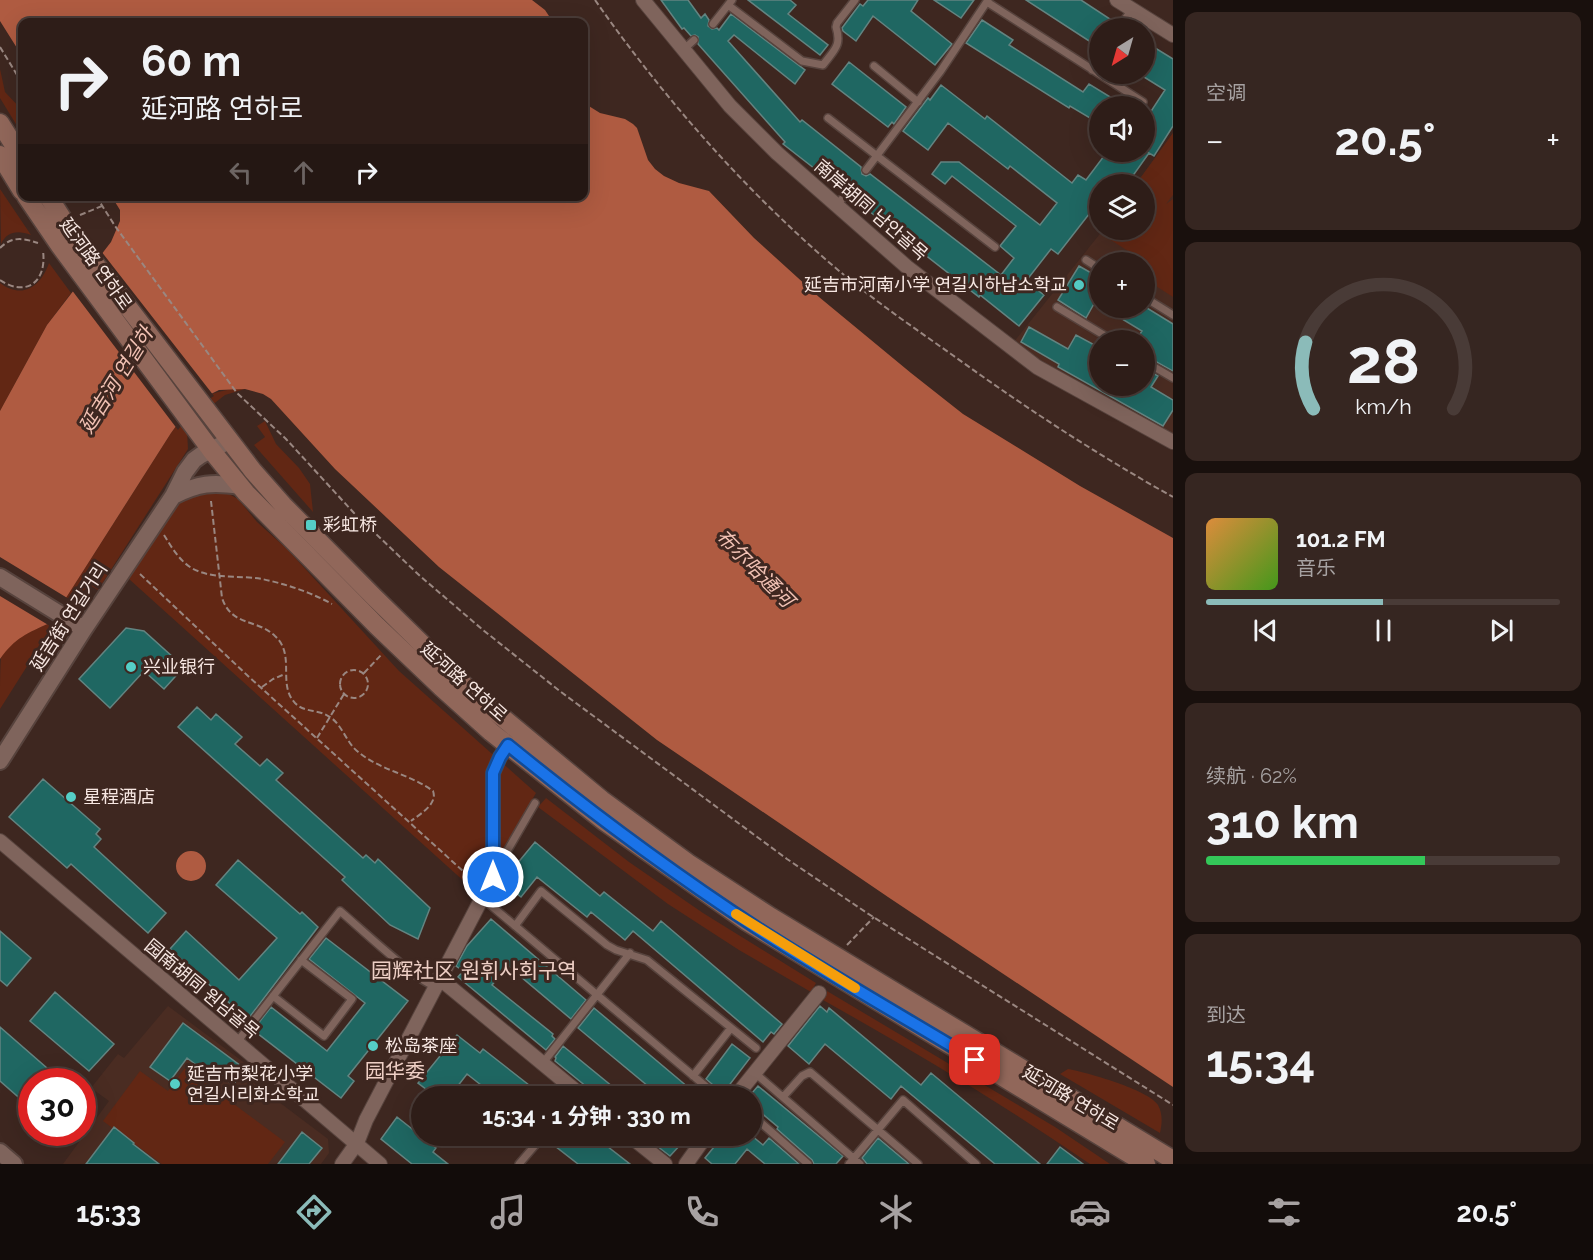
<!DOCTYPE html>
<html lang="zh">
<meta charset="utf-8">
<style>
:root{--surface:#2e1d18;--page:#362621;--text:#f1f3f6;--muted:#a7a2a2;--line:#493b37;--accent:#8bbbb9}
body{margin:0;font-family:Raleway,"Noto Sans SC","Noto Sans KR",sans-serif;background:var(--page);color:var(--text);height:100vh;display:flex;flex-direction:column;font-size:22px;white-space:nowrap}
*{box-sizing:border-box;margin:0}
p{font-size:20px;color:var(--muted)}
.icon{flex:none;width:33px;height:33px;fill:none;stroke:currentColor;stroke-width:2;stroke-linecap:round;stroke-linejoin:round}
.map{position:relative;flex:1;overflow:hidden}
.details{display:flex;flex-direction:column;gap:12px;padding:12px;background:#19100d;width:420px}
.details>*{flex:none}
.top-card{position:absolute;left:18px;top:18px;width:570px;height:183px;border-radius:12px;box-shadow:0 6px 24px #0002,0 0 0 2px var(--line);background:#2e1d18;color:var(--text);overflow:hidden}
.needle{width:39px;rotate:217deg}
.tools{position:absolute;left:1089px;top:18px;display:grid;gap:12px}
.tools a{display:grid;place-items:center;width:66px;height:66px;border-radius:50%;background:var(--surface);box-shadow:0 6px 24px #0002,0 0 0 2px var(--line);font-size:30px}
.speed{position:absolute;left:18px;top:1068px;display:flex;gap:12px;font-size:30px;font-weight:700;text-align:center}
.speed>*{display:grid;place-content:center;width:78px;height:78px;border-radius:50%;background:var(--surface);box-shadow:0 6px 24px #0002,0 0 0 2px var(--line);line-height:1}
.speed .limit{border:9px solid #d22;background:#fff;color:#111}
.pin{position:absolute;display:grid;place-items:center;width:51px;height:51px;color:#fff;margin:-26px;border-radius:12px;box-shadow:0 3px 9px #0006}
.me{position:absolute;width:66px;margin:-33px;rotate:0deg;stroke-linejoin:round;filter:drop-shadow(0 0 4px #0008)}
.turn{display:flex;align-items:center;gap:21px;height:126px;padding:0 24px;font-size:27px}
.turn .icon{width:78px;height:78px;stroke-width:2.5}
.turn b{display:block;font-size:42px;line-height:51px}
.lanes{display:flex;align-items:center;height:57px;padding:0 24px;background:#0003;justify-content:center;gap:30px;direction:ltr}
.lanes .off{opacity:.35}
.big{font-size:45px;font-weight:700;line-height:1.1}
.details .widget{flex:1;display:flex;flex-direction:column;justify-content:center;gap:9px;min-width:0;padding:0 21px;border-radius:12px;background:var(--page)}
.details .dial{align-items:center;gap:0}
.dial svg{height:156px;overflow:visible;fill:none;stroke:var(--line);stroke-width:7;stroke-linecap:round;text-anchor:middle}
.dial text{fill:var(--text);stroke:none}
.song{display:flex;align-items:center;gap:18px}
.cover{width:72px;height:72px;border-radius:9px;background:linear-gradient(135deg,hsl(30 70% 55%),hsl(100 70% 35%))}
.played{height:6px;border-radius:3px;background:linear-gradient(90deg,var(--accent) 50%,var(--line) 50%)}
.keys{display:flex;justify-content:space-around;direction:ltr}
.heat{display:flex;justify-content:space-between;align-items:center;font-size:33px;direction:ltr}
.charge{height:9px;border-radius:4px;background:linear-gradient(90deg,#34c759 62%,var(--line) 0)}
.trip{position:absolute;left:411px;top:1086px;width:351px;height:60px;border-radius:30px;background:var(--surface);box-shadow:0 6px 24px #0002,0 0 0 2px var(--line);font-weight:700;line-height:60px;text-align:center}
.menu{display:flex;height:96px;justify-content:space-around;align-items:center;background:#120c0a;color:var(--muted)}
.menu .icon{width:42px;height:42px}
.menu .on{color:var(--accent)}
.menu b{font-size:27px;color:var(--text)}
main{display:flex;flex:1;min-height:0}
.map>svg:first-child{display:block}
.built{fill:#4a2c22;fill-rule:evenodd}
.green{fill:#622714}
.water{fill:#af5b41}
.pier{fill:#3e2720}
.building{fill:#1f6762;stroke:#638481;stroke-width:1.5}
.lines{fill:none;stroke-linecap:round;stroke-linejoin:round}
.service-casing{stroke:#57433d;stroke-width:10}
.minor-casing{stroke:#57433d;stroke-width:16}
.tertiary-casing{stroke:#57433d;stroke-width:20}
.secondary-casing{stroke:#57433d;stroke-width:21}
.path{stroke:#9a8781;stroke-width:2;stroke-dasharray:6 3;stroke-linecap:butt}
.service{stroke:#7f645c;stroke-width:7}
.minor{stroke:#7f645c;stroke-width:14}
.tertiary{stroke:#7f645c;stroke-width:16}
.secondary{stroke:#91675a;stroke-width:18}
.route-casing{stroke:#114b97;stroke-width:15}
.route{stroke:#1a73e8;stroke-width:10}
.slow{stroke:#f59e0b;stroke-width:10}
.poi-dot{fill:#55cec6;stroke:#3e2720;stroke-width:2}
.labels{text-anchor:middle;stroke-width:6;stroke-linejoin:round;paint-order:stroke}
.street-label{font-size:18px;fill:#f7e7e2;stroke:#3e2720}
.poi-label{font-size:18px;fill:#f7e7e2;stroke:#3e2720;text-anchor:start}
.water-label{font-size:20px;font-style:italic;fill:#f2c2b4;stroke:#3e2720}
.neighbourhood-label{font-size:20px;fill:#eecfc5;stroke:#3e2720}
.quarter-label{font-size:21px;fill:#eecfc5;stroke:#3e2720}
</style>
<main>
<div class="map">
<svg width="1173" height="1164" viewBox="0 0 1173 1164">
<rect width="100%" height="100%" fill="#3e2720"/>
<path class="built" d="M1173,133v306l-127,-73 -33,-23 90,-113h41v-46h-8zM1100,262h44v46h-44zM1100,340h44v46h-44z
M168,1006l78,58 2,-3 12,9 -9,11 77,58 1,14 -8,11h-258l46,-63 -18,-13 27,-34 6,4z"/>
<path class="green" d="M0,69l5,23 17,18v24l-22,-36z
M1173,133v62l-7,9 7,-5v98l-28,-18 -1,-17h-23l7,-11 -28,-18 3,-3h41v-46h-8z
M0,189l31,46c-13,-5 -24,-4 -30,9z
M49,263l22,30 -24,32 -47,86v-128c23,17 41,3 49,-20z
M245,389l-20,6 -32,25 -6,11 1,18 -90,141 -10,-6 -33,51 -7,-2 -48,76c0,-10 0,-43 1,-51 8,-20 31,-27 49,-35l121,-190c22,-29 35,-45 74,-44z
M265,421l11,23 23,24 11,16 3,28 -59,-67 11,-8 -8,-11z
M223,491l15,8 19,23 30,27 112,122 137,122 -59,100 -348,-314 45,-71c16,-18 27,-15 49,-17z
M546,798l83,64 74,51 113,70 -5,9 -72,-42 -71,-46 -130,-97z
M827,991l228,136 55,37h-20c-86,-59 -176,-113 -267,-164z
M185,1068l100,74 -17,22h-106l-59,-43 37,-50 28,20z
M1068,1069c18,3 81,21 90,36 5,9 4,19 2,28l-100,-59z"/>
<path class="water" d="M0,0h532l13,10 8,12h-531v34l-22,-35z
M584,103l16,10 25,6 8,5 4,4 11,32 7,9 9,7 15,7 30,8 45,47 65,59 92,76 52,41 117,72 93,52v549l-285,-190 -231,-157 -218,-173 -104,-98 -64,-70 -8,-5 -18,-5 -26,1 -14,7 -15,10 -19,26 -121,190c-23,10 -35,15 -50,36v-248l47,-86 64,-83 9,-21v-11l-8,-13 472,-1z
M176 866a15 15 0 1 1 30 0a15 15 0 1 1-30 0Z"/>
<path class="pier" d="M101,251l113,145 -21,13 -15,21 -107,-141z
M0,557l69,42 -17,26 -2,1 -50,-30z"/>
<path class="building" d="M661,0h27l13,18 4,-4 4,6 -1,6 4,3 5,-1 2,2 12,-16 74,56 -10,14 -61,-49 -6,6 72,81 2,-2 59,47 1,7 4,2 4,-2 131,101 13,-17 -14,-12 16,-20 -64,-50 -7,8 -13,-10 9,-12h18l81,63 17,-22 -47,-37 -2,3 -60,-46 -20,27 -25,-19 25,-33 2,2 11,-15 44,34 2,-3 85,67 6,-8 8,5 21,-28h40l-3,-2v-28l21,-32 -21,-13v-36l29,18v67l-19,30 -5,-3 -22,31h-27v16l-42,54 -7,-5 -25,32 18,14 -25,31 -39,-31 -1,2 -128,-100v-4l-2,-4 -7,1 -59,-46 2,-2 -87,-98v-7l-3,-2 -4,1 -7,-8 -2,1z
M748,0h42l6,5 -8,9 40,31 -8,10z
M868,0h50l-7,11 41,33 -17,21 -62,-49 -17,25 -13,-10 -1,-3 18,-24 3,2z
M934,0h40l-13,18z
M1026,0h55l35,23 -3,5h-13v20z
M982,20l31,20 -4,5 74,47 6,-8 36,22h-25v18l-30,-18 -1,2 -103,-65z
M849,62l57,45 -12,17 -2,-2 -4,5 -56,-43z
M1079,266l21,12v27l-5,-3 -9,16 -28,-18z
M1104,308h43l26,16v47l-29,-16v-15h-8l6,-9z
M1029,327l39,22 8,-14 24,13v38h44v-18l14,8 -7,11 22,13v10l-10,16 -105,-59 1,-3 -38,-22z
M126,628l18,3 40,36 -20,22 -20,-18 -34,37 -31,-29z
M197,707l14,13 5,-6 26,23 -7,7 25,22 7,-7 16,14 -7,7 87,78 3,-3 9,8 3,-4 52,49 -12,31 -28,-14 -48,-45 3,-3 -167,-150z
M43,779l57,50 -4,5 5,5 -7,8 72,66 -18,20 -77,-69 -4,4 -58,-51z
M535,842l65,54 4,-4 49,39 8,-10 121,103 -8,10 -3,-2 -8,10 -130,-111 -8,9 -34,-28 -4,5 -50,-40 -16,20 -19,-15z
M238,860l62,54 2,-2 16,15 -73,96 -12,-9 4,-4 -67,-61 16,-18 53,49 38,-42 -61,-53z
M491,919l95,81 -15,19 -63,-53 -16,19 61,49 -1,2 3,3 -9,11 -88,-73 5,-6 -7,-5 11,-20z
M0,931l31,27 -24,28 -7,-6z
M326,938l82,63 -60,75 6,5 -13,17 -88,-68 18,-23 56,44 38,-48 -56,-44z
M55,992l59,52 -25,27 -59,-50z
M820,1006l7,6 2,-4 92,77 10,-12 109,91h-45l-94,-78 -10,13 -66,-55 -16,20 -21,-18z
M594,1008l101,85 4,-5 10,8h-49l-82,-68z
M183,1023l62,46 -12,16 -18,-14 -4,5 -24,-18 -17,23 -20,-14z
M0,1027l63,55h-31v27l-32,-28z
M457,1035l23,18 3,-4 60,47h-48l-28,-22 -17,22h-15l-17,-13z
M732,1044l18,14 -29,38 -1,-5 -14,-12z
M563,1046l61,50h-26l-43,-35 1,-3 -1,-1z
M758,1086l85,70 -7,8h-22l-2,-4 -35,-31 1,-2 -26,-22v-12z
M397,1117l39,31 -3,4 15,12h-36l-31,-25z
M114,1127l20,16 -1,1 26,20h-73z
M302,1132l20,16 -13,16h-31z
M551,1136h43l36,28h-52l-23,-18 3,-4z
M644,1136h27l10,8 -11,12z
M723,1136h29l11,9 6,-7 30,26h-34l-18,-15 -12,15h-23l-7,-6z
M878,1138l31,26h-42l-5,-6z
M1060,1147l23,17h-36z"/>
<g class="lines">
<defs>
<path id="service" d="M987,2l156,100
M728,5l74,56 21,4c11,-15 19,-19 13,-38l1,-4 18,-23
M713,24l19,-24
M1119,28l13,-19
M683,50l11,-10
M874,66l44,36
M1092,70l8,-11
M828,118l167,129
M866,170l74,-98 48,-72
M837,205l9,-11
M1086,260l14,9
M1144,297l29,18
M1057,307l55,33
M1144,361l29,17
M495,872l40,-69
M482,898l234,197
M515,926l26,-35 66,54 9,5 31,10 109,88
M273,996l51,40 28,-37 -51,-39
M237,1042l103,-131c18,15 77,71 95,75
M542,1064l88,-111
M755,1073l105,91
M693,1076l38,-48
M783,1097l19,-21 8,-4 108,92
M752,1115l56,49
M519,1164l24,-28
M849,1164l54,-64 73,64"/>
<path id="minor" d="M643,0l87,106 47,47 130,114 130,100 136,75
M1117,0l56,35
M0,841l380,323
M439,978l143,118
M736,1096l83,-103
M630,1136l35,28
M342,1164l15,-21 9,-23 127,-243v-104l7,-16 8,-12
M686,1164l20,-28"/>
<path id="tertiary" d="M173,496c26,-13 39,-14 67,-10
M0,577l84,52
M0,761l84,-132 89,-133 12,-24 9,-12 7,-5 28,-14
M0,1152l14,12"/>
<path id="secondary" d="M0,123l22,35
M0,155l22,36
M26,196l34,50 151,204 35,43 131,133 64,61 50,45 114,90 141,99 400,243
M48,196l25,39 180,236 30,34 91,92 94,92 134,111 86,63 83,54 402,243"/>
</defs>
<use href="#service" class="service-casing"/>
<use href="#minor" class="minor-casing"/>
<use href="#tertiary" class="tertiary-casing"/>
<use href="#secondary" class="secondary-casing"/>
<path class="path" d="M595,0c68,97 147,187 236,264 38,33 79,61 120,90 72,52 145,100 222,143
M0,47l22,36
M96,196l19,30 122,167 49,46 68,74 66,63 63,54 78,62 226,167 80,54 306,192
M80,215l22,-9
M0,248c12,-12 23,-10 38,-5
M0,280c27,18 47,1 43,-29
M211,501l11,97c10,29 34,20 53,38 21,19 2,48 20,67 10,10 22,6 33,13 13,6 18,26 29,35 22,19 53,23 76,40 5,13 -13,23 -22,30
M164,535c7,11 14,24 26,32 20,13 50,8 72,12 24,5 48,13 70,25
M140,574l108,102 226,205
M340 684a14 14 0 1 1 28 0a14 14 0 1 1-28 0Z
M364,673l18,-19
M262,687l11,-8 12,-5
M317,738l27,-44
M847,945l27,-28"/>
<use href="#service" class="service"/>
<use href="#minor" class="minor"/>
<use href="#tertiary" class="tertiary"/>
<use href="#secondary" class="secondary"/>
</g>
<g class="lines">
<defs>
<path id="route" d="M493,877v-104l7,-16 8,-12c80,65 163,127 249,183 71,46 145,88 218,132"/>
</defs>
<use href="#route" class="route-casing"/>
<use href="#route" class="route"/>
<path class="slow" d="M736,914l119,74"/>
</g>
<g class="poi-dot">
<circle cx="1079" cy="285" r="6"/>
<rect x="305" y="519" width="12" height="12" rx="3"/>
<circle cx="131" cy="667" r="6"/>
<circle cx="71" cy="797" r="6"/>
<circle cx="373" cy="1046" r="6"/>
<circle cx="175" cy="1084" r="6"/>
</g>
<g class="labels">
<g class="street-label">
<text transform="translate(871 210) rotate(41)" y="6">南岸胡同 남안골목</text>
<text transform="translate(96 264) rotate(54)" y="6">延河路 연하로</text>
<text transform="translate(69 617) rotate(-57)" y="6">延吉街 연길거리</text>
<text transform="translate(464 682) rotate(42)" y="6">延河路 연하로</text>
<text transform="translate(202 989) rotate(40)" y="6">园南胡同 원남골목</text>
<text transform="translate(1071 1098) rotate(31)" y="6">延河路 연하로</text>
</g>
<g class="poi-label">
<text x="1067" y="291" text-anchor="end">延吉市河南小学 연길시하남소학교</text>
<text x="323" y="531">彩虹桥</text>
<text x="143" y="673">兴业银行</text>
<text x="83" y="803">星程酒店</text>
<text x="385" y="1052">松岛茶座</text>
<text x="187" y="1080">延吉市梨花小学<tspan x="187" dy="21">연길시리화소학교</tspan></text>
</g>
<g class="water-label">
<text transform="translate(116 380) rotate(-58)" y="7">延吉河 연길하</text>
<text transform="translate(755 568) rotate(45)" y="7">布尔哈通河</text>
</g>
<g class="neighbourhood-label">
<text x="395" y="1078">园华委</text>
</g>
<g class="quarter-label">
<text x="474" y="978">园辉社区 원휘사회구역</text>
</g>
</g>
</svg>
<div class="tools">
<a><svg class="needle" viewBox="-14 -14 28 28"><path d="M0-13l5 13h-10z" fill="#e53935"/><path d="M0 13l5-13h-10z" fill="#a7a2a2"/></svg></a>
<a><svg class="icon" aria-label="sound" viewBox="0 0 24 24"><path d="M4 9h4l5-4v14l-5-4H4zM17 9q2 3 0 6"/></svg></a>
<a><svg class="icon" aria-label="layers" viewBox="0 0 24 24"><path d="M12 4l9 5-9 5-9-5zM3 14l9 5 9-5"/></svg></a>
<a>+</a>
<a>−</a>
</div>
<div class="speed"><div class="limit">30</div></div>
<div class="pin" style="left:975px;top:1060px;background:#d93025"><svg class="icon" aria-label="arrive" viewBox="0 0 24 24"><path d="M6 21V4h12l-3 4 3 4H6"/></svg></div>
<svg class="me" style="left:493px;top:877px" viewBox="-20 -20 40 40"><circle r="17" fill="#1a73e8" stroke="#fff" stroke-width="3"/><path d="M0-11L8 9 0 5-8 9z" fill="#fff"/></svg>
<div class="trip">15:34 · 1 分钟 · 330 m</div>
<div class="top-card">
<div class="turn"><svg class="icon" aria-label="right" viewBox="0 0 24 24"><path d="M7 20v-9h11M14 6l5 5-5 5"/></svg><div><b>60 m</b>延河路 연하로</div></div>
<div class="lanes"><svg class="icon off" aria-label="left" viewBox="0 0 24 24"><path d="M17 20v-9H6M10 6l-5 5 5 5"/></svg><svg class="icon off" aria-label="ahead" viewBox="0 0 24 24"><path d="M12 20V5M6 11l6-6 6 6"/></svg><svg class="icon" aria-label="right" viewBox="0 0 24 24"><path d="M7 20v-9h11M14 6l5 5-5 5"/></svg></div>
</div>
</div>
<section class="details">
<div class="widget"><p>空调</p>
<div class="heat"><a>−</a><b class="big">20.5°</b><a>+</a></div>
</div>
<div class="widget dial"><svg viewBox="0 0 100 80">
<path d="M14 69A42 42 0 1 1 86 69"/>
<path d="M14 69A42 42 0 0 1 10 35" stroke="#8bbbb9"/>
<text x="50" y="56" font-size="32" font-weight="700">28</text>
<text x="50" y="72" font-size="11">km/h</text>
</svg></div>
<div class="widget">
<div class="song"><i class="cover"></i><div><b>101.2 FM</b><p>音乐</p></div></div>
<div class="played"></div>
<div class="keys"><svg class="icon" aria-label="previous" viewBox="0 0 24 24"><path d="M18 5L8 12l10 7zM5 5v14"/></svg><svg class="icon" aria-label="pause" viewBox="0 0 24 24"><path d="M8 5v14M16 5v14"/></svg><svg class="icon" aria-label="next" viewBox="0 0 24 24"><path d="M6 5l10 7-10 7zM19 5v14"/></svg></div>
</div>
<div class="widget"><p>续航 · 62%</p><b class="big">310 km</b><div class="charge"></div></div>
<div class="widget"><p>到达</p><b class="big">15:34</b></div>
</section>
</main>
<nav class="menu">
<b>15:33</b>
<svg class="icon on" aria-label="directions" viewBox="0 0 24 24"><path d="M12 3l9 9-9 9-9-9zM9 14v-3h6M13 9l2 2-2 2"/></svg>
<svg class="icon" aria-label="music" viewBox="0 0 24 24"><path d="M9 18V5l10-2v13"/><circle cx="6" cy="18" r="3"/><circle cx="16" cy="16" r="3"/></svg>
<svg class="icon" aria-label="phone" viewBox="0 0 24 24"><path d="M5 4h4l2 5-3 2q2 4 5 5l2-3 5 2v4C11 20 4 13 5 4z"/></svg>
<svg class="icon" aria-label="climate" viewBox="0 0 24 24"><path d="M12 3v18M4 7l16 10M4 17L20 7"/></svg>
<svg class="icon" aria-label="car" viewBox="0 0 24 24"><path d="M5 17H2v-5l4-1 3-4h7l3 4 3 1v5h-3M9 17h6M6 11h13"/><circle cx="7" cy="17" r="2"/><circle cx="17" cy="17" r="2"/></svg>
<svg class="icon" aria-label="filters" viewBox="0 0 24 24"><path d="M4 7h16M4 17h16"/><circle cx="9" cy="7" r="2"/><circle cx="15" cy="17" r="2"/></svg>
<b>20.5°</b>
</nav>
